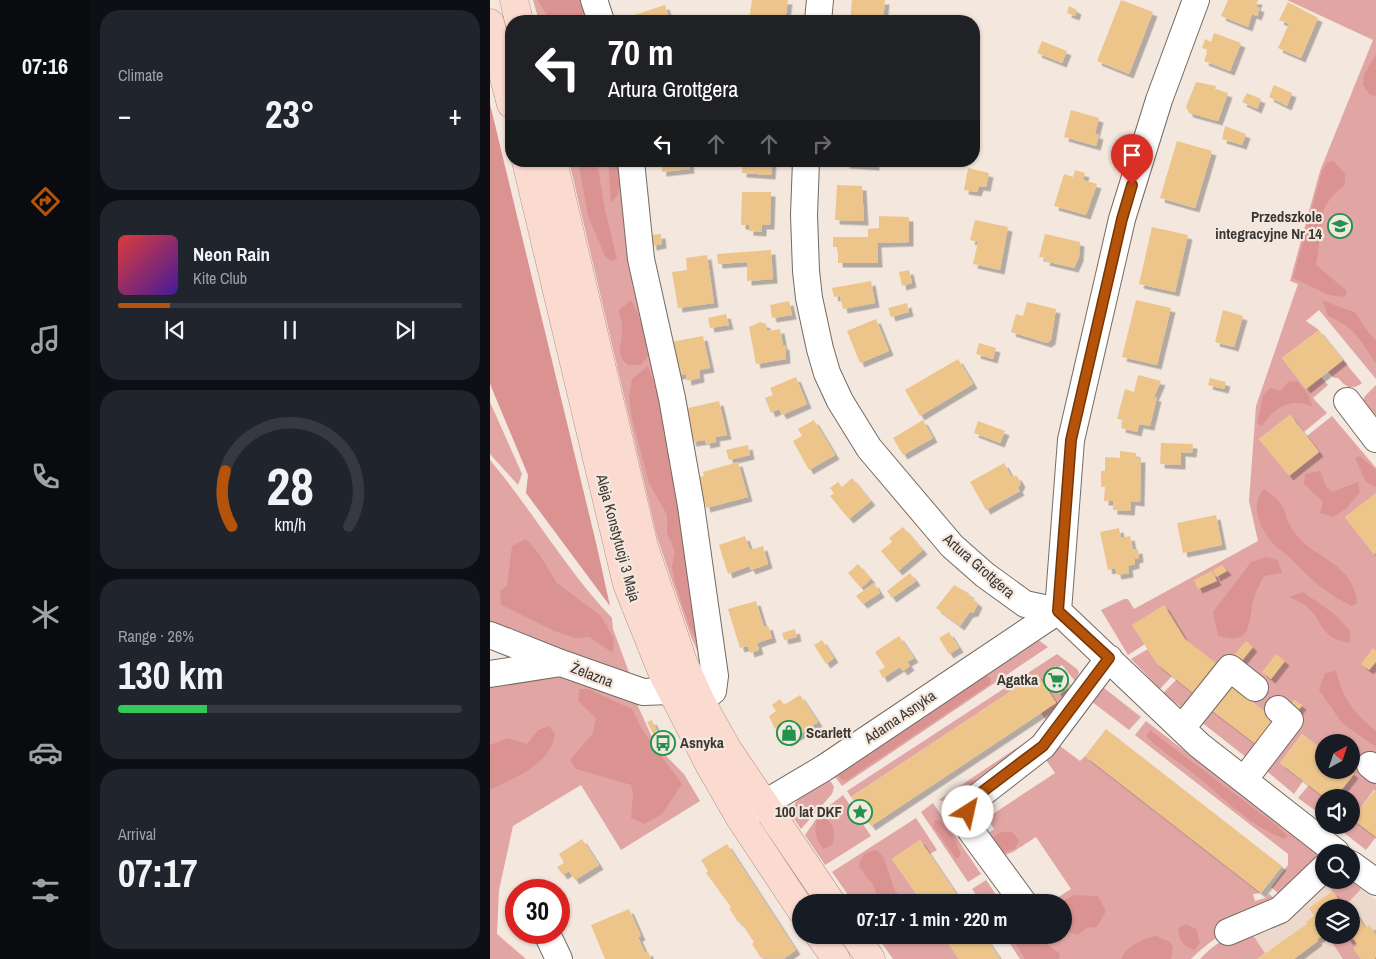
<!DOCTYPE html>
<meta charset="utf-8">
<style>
:root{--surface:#171b24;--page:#20242c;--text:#f1f3f6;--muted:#9ea1a6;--line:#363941;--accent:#b45309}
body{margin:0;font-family:"Archivo Narrow",sans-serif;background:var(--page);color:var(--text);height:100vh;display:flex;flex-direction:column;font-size:19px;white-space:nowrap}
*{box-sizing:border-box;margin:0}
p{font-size:16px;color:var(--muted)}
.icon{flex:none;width:28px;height:28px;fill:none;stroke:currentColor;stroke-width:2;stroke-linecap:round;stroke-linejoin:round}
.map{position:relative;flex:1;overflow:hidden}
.sheet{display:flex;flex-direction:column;gap:10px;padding:10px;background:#0d0f14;width:400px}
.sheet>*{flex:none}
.banner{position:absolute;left:15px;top:15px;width:475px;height:152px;border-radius:20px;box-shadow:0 1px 4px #0004;background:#202124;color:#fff;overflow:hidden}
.needle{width:32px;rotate:40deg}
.fabs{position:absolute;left:825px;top:734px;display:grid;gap:10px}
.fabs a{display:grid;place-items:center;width:45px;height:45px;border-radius:50%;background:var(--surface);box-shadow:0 1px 4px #0004;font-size:25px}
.speed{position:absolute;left:15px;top:879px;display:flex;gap:10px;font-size:25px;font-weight:700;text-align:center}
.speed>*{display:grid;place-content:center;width:65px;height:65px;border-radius:50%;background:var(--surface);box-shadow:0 1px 4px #0004;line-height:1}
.speed .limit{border:8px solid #d22;background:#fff;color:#111}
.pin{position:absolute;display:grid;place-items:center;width:42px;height:42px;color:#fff;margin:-51px -21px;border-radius:50% 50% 50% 0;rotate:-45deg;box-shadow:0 0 5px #0007}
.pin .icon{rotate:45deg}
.me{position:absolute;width:55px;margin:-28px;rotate:35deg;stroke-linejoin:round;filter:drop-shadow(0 0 4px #0008)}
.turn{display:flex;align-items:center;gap:18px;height:105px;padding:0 20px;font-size:22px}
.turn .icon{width:65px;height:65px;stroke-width:2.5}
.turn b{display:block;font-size:35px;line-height:42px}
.lanes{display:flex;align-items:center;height:48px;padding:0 20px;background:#0003;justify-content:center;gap:25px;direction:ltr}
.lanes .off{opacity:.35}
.big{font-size:38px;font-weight:700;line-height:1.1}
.sheet .tile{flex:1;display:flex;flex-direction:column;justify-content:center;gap:8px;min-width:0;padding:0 18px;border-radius:20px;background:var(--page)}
.sheet .dial{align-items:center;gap:0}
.dial svg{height:130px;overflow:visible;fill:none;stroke:var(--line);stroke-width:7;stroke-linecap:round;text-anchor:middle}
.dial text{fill:var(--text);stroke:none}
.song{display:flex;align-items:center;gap:15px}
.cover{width:60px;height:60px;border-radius:8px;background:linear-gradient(135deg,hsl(0 70% 55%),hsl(260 70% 35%))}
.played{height:5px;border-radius:2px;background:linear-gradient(90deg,var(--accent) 15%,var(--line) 15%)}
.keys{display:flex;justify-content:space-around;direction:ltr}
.heat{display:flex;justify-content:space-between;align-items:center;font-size:28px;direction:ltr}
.charge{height:8px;border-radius:4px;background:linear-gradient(90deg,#34c759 26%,var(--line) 0)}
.trip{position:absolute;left:302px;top:894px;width:280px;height:50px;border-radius:25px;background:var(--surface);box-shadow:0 1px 4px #0004;font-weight:700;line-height:50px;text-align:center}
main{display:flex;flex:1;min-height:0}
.tab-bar{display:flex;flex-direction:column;width:90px;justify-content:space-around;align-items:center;background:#090b0e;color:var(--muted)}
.tab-bar .icon{width:35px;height:35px}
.tab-bar .selected{color:var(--accent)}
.tab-bar b{font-size:22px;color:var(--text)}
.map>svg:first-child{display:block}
.built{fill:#edd9cc;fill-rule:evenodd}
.green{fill:#e1a6a4}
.forest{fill:#db9392}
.building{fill:#edc58b;filter:url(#shadow)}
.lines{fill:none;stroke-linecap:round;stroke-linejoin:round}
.minor-casing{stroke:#756a62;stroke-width:28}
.major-casing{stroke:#b69285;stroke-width:29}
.minor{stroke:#fff;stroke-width:26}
.major{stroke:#fbdbd0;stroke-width:28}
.route-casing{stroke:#753606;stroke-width:12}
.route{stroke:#b45309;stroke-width:9}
.labels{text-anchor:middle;stroke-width:4.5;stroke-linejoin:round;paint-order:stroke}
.poi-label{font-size:15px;font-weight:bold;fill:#3b3632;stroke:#f3e7de;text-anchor:end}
.street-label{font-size:15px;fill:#3b3632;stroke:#f3e7de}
</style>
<main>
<nav class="tab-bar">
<b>07:16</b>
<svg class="icon selected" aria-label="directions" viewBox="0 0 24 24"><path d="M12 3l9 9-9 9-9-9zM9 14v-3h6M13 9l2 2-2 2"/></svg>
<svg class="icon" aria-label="music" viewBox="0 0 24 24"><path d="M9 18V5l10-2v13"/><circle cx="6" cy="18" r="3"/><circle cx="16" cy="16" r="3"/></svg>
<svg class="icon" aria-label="phone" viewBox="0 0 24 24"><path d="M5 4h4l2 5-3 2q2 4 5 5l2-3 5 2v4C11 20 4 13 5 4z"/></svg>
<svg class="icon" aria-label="climate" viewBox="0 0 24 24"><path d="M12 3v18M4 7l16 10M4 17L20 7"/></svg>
<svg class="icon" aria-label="car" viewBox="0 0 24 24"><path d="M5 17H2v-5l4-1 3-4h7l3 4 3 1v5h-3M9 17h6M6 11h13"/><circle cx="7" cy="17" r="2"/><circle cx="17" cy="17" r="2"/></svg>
<svg class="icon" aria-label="filters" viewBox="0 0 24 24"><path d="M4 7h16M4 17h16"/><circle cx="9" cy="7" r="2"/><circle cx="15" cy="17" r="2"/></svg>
</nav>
<section class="sheet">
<div class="tile"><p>Climate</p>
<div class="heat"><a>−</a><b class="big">23°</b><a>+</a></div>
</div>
<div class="tile">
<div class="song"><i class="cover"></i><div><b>Neon Rain</b><p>Kite Club</p></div></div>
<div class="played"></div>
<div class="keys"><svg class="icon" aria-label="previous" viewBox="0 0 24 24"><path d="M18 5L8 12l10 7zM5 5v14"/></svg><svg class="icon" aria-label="pause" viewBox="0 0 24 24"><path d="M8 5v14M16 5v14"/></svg><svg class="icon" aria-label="next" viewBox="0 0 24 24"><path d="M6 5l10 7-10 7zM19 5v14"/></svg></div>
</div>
<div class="tile dial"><svg viewBox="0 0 100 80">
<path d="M14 69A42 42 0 1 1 86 69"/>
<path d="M14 69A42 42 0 0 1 10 35" stroke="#b45309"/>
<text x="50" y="56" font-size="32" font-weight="700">28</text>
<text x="50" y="72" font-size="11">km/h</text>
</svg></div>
<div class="tile"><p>Range · 26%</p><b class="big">130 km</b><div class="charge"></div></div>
<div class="tile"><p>Arrival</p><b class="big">07:17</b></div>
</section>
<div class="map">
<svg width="886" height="959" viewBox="0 0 886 959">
<defs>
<filter id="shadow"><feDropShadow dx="4.5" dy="4.5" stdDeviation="0" flood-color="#0004"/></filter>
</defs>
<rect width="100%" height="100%" fill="#f3e7de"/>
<path class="built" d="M834,880h26l26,20v59h-119l8,-6 -16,-24zM834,908h27v27h-27z"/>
<path class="green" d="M43,0h52l6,21h-52z
M797,0h89v379l-57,-69 -13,11 13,9 -37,28 24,31 15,-12 7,8 -15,13 14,15 -23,19 -14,-17 -31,24 30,36 30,-23 -12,-16 25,-20 44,52v26l-31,23 29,37 2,-1v238l-2,-1 -21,28 23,19 -10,13 -32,-25h17v-27l-16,-1 19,-23 -5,-4h2v-28h-27v9l-22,-17 -22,29 23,18 -9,13 -32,-27 40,-62 -8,-5 -6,9 -24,2 -12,-9 15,-17 -37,-28 -43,55 -24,-19 14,-14 -32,-35 -17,11 -27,-45 23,-11h4l6,10 124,-68 -9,-40 7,-95 42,-122 -8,-3 30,-110 53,-131z
M79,161h51l7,79 -1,8 17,77 9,20 56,331 -18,-42 -33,-97z
M853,360l19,23c-11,8 -16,4 -24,-5h-4l-6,-6z
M886,385v33l-14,-15 3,-7z
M0,402l32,72 -4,11 -28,-31z
M0,460c43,51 76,110 122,158l1,11 17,46 -140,-53z
M547,639l11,8 -206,139 -9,-12z
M658,649l24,27 -12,13 -29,-30z
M567,654l20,15 2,4 -4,8 -13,-16 -5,3 -2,-2 -10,7 14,21 12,-7 -26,32 -4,-6 15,-11 -19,-28 -186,123 -4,-6z
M60,669l87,35 19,42 28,28 16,27 -79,49 -40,-65 -68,41 -14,64 -2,44 29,25h-36v-273z
M609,684l42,33 -12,13 -42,-32z
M716,706l55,42 -10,13 -55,-43z
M656,721l177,137 -38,41 -14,-12 17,-22v-11l-153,-119z
M552,731l-66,60 -20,13 -17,-4z
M566,743l24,18 5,-5 176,137 -8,1 2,7 10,-3 4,-4 11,9c-32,16 -63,30 -89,56h-171l-16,-24h60v-33h-13l20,-13 -35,-52 -23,15 -11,4 -21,-18 13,-9 -7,-11 68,-45 -11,-16z
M338,777l6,10 -2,7 -31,35 -10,-15c4,-19 22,-27 37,-37z
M819,785l16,12 -1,20 -26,-19z
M353,795l28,41 -46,29 -20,-30 16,-23z
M443,803l48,71 -13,8 -47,-70z
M426,818l21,32 -7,4 -10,-14 -28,19 30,43h-69l-21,-30z
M496,880l15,22h-20l-9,-13z
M834,880h26l11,9 -17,18z
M759,929l16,24 -8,6h-57c14,-15 29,-24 49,-30z
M386,935h67l16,24h-66z
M837,935h18l4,6 4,-3 5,7 -4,4 7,10h-18z"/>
<path class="forest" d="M47,0h44l5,21h-35z
M886,54v42l-6,-1 -7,-10 1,-10z
M0,104l107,443 13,59 -84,-113 2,-18 -38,-91z
M88,161h19l8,49 12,49 -7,2 -5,-5 -17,-40z
M118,161h9c2,13 8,32 -6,41z
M844,161l11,13v11l-12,10 -9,13 -8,57 31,26 -2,6 -16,-2 -36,-17 29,-107 6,-9z
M141,300c10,17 15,37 17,56l-7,9h-13c-14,-11 -6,-19 -6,-34 1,-6 -2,-14 -3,-21z
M832,300l34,13 9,15 11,13v23c-17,-25 -18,-34 -48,-48z
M158,366c31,81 38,187 52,274l-4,-1 -6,-11 -15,-45 -3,-16 3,-16 -8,-18v-18l-18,-32 -17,-64 -3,-23 3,-17z
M807,381l11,13 5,13c-21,-10 -39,0 -51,19l-5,-3 6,-28 7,-7 11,3 7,-9z
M870,456l16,14v17l-10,-5 -11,-24z
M830,471l6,15 6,6 26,-10 2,10 -14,17 -13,8 -13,-4 3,-11 -19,-18 1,-10z
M774,489c26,17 16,21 30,43 20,28 60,30 63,71l-5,3c-24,-11 -43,-28 -61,-47 -4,-5 -10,-8 -15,-12 -15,-16 -28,-40 -12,-58z
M36,539l14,16 17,28 44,33 13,23 -1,14 -24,-16 -14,1 -18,-6 -56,-27 -1,-14 7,-6 5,-39z
M776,557l12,3 4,13 -18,3c-3,7 -8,14 -10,22 -7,25 0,48 -36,38l-5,-24 38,-50z
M813,592l30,21 17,17v13c-34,-6 -25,-24 -47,-39 -4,-3 -10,-5 -14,-7z
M846,671c7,28 18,42 40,60v16l-34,-24 -23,-33 6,-17z
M494,675l7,3 -1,6 -143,96 -4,1 -4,-4 1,-5z
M89,689h9l44,20 11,22 39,53 -20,30 -18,10 -13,-6 2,-24 -2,-9 -55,-16 -6,-9 23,-27 3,-15 -18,-17z
M59,726l6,8c-4,30 -39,43 -63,55l-2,-1v-43l18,-7 19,6 11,-14z
M660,730l126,95 12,11 -4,3c-35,-13 -61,-42 -90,-65 -16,-13 -34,-23 -48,-38z
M482,780h8l-21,20 -11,2 -2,-4z
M334,816c10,9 12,17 8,29l-9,4c-7,-10 -10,-18 -6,-30z
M445,820h3c13,9 18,21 23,35l-5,4 -23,-33z
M511,832h11l7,8 -4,9 -15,4 -13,-12z
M387,850l7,8 11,33 12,11h-27l-7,-17 -14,-18c2,-12 6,-15 18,-17z
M584,895l24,1 8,15 -9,16 -10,1 -10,7 -12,-5 -1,-28h-2z
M696,924l10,5 4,13 -5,8c-12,-3 -16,-10 -17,-22z
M520,935h24l26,19 -1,5h-34z
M666,936l14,6 3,5 -2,12h-50c5,-13 22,-20 35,-23z"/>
<path class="building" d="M262,0h36l-3,21h-36z
M362,0h33l-2,21h-33z
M631,0l32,12 -24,62 -32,-13z
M738,0h30l-2,6 4,2 -3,8 -5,-2 -4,13 -27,-11z
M798,2l30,16 -17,40 -23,-10 11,-24 -10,-4z
M175,5l5,16h-34l-2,-6z
M579,6l8,4 -2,6 -8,-3z
M724,33l27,10 -11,28 -26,-10 4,-11 -6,-2 3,-9 6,3z
M552,41l25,10 -5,12 -25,-10z
M706,82l20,4 -1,3 13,4 -10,28 -29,-8 -3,-6z
M784,85l18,8 -5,13 -18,-9z
M757,93l14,6 -4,10 -15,-7z
M581,110l28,8 -4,16 4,1 -3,11 -32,-9z
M735,126l21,8 -4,11 -20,-6z
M687,141l35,10 -17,57 -35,-10z
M171,161h28l1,8 -28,3z
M253,161h29l-1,14 -29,-2z
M356,161h29v5l-30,-2z
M478,168l21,5 -3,14 -7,-1 -2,6 -13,-2z
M585,170l10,3 -2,7 14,4 -11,31 -32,-9 10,-32 9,3z
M347,185l25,1 2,35 -29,-1z
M252,192h29l-1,33h-8v7l-13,-1v-6h-8z
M389,216l30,1v25l-32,1 1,20h-40v-16h-5v-10h35v-8l11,-1z
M485,220l33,7 -8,43 -27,-6 5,-22 -8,-2z
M662,227l36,8 -13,57 -36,-8z
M171,234l1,10 -10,2 -1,-11z
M555,234l35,8 -1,15 -5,11 -29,-7 1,-3 -7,-1z
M281,250l2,29 -26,2v-19l-29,2 -1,-10z
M217,255l7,48 -36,5 -6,-36 15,-2 -1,-12z
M419,270l3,13 -10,3 -3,-14z
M381,281l4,22 -32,6 -3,-13 -6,1 -2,-9z
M646,300l35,8 -14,57 -35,-8z
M299,301l3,14 -20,3 -2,-13z
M537,302l29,7 -5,31 -4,3 -36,-11 5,-18 7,2z
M417,303l2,9 -18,5 -3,-9z
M733,310l20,6 -9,31 -19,-5z
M236,314l3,11 -19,3 -2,-10z
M386,319l13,32 -29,12 -13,-32z
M270,322l6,2 1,7 13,-2 3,17 2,-1 1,14 -30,5 -7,-37z
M829,330l24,30 -37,29 -24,-31z
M213,336l7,32 -11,2 1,8 -13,3 -1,-7 -9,1 -6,-33z
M489,343l17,5 -3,11 -17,-5z
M468,359l15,25 -53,32 -15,-26z
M648,375l23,6 -7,16h3l-7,29 -11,-2 -2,8 -16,-4 2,-8 -6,-1 8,-30 9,3z
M306,377l11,27 -25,11 -3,-6 -8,4 -6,-15 8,-3 -3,-7z
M720,378l16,4 -2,7 -16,-4z
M229,401l8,34 -12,2 1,5 -10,2 -1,-4 -13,2 -8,-33z
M800,415l29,37 -30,24 -30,-37z
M324,420l21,35 -26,15 -16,-29 9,-5 -4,-7z
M433,420l10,18 -30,17 -10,-17z
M488,421l27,10 -5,12 -26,-10z
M671,443l32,1 -1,9 -11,-1v13l-21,-1z
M258,445l2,10 -21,5 -3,-10z
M630,451l16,2v5h5l-1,44 -9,-1 -1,10 -17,-1v-9h-9l1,-14h-4v-16h4v-14l15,1z
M248,462l10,35 -42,11 -8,-31 6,-1 -1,-4z
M514,463l7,13h6l4,7 -3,5 2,3 -34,19 -16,-28z
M362,478l19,23 -22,18 -19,-23 4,-3 -4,-5 8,-6 4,5z
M886,493v60l-2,1 -29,-37z
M726,515l6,30 -39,8 -6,-30z
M413,527l20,23 -25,21 -17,-20 11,-9 -3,-4z
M629,528l2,10 9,-2 3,14 5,-1 1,9 -4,1v5l-7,2 1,7 -12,2 -2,-7 -7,2 -8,-38z
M255,536l5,14 13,-4 5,18 -17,6 -2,-4 -21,8 -9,-29z
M368,564l13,15 -10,9 -13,-15z
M732,565l5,6 -11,6 -3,-7z
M722,571l5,10 -19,8 -4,-9z
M420,573l6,8 -24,17 -5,-7z
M384,583l6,10 -17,11 -7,-8z
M464,585l16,9 -1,2 9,7 -4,9 -5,1 -9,13 -24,-18z
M266,601l8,26 4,-2 4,13 -15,5 2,7 -9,3 -2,-7 -8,2 -12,-39z
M674,605l21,34 31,24 -23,30 -36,-29 -25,-39z
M305,629l2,8 -13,3 -2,-7z
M459,632l10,16 -10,6 -10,-16z
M409,636l15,22 -7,4 3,4 -7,5 -3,-4 -17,11 -4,-7 6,-4 -10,-15z
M332,640l12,18 -8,6 -12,-19z
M756,641l7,6 -12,15 -8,-6z
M883,648l3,3v11l-7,8 -8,-6z
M786,654l9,7 -14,18 -9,-7z
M565,666l15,20 -11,8 -15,-20z
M547,674l19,29 -185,123 -20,-29z
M735,681l9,7 4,-5 3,10 23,18 4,-5 12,17 -19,25 -55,-42z
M310,695l18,27 -31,20 -13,-15 -5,-11 7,-5 -4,-6 8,-6 4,6z
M804,700l8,5 -7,10 -7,-6z
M162,720l9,19 -4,2 -10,-19z
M616,729l176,137 -21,27 -176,-137z
M812,734l22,17v19h25l5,4 -19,24h-10l-45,-35z
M885,790l1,1v46l-24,-18z
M92,839l17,26 -24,15 -6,-9 -6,4 -6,-8 7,-4 -5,-9z
M430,840l25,37 17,25h-40l-30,-43z
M237,844l69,106 -13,9 -22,-1 -9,-14 2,-2 -14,-21 -2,1 -9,-14 2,-1 -25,-34 2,-2 -7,-11z
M843,891l11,17h-20v27l-7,4 1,2 -24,18h-37l50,-35 -1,-2 8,-6 -5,-8z
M139,909l12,27 -3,1 7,16 3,-2 3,8h-46l-14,-34z
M865,912l10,16 5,-3 6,10v22l-2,2h-13l-8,-11 5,-3 -5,-7 -4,3 -4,-6h6v-21z
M453,935h41l16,24h-41z"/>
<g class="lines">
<defs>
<path id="minor" d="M104,0l7,21
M328,21l2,-21
M141,161l10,98 31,139 19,108 24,170 -2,15 -13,9
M316,161l-2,54 2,56 3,27 11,51 7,24 13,28 29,47 83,98 33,29 40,29 33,7 141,134 137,107
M857,401l29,38
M568,611l13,-171 51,-221 37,-119 37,-100
M0,635l71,28
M0,674l71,-11 82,29 28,-1 21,-7
M692,728l48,-60 25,20
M880,765l6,5
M754,780l46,-60 -12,-11
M255,815l79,-47 234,-157
M861,864l25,18
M533,902l-52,-71 -3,-9 3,-20 72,-56 66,-88
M738,932l52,-22 44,-42
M59,938l10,21"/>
<path id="major" d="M24,0l5,21
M0,23l21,81
M36,161l101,423 36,90 47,92 30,52 61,92
M63,161l91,386 39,115 17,38 28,50 103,152
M329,935l17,24
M364,935l17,24"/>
</defs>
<use href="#minor" class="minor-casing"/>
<use href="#major" class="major-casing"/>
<use href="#minor" class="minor"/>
<use href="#major" class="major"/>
</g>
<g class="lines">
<defs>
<path id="route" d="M478,812l3,-10 7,-7 65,-49 66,-88 -51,-47 13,-171 51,-221 10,-34"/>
</defs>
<use href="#route" class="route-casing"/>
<use href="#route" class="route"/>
</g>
<defs>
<symbol id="school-ring" viewBox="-11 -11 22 22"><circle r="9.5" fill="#f3e7de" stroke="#22924c" stroke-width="1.5"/><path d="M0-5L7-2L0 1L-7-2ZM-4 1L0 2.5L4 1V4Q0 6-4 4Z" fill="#22924c"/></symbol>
<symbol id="supermarket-ring" viewBox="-11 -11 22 22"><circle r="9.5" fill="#f3e7de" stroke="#22924c" stroke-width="1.5"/><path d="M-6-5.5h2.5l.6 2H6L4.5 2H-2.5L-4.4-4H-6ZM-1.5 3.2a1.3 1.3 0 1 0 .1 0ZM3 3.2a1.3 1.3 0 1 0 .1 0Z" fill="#22924c"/></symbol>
<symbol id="shop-ring" viewBox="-11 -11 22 22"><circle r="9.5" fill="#f3e7de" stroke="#22924c" stroke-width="1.5"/><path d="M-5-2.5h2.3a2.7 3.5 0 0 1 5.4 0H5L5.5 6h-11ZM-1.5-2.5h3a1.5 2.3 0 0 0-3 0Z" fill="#22924c"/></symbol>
<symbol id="bus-ring" viewBox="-11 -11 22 22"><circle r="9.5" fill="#f3e7de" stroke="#22924c" stroke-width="1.5"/><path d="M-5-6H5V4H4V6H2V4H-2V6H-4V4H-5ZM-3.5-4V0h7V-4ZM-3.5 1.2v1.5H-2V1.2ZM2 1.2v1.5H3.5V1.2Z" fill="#22924c"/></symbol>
<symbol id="sight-ring" viewBox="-11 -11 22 22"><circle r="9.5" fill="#f3e7de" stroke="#22924c" stroke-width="1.5"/><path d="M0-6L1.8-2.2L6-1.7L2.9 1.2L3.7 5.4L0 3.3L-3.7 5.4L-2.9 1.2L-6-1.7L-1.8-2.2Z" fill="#22924c"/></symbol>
</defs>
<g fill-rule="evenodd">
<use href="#school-ring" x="836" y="212" width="28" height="28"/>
<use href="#supermarket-ring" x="552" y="666" width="28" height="28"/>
<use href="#shop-ring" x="285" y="719" width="28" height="28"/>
<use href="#bus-ring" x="159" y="729" width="28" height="28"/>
<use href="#sight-ring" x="356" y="798" width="28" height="28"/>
</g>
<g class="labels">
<g class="poi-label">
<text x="832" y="222">Przedszkole<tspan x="832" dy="17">integracyjne Nr 14</tspan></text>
<text x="548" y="685">Agatka</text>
<text x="316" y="738" text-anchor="start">Scarlett</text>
<text x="190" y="748" text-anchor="start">Asnyka</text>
<text x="352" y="817">100 lat DKF</text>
</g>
<g class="street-label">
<text transform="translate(128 538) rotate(75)" y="5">Aleja Konstytucji 3 Maja</text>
<text transform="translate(489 566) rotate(41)" y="5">Artura Grottgera</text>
<text transform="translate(102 675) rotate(21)" y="5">Żelazna</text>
<text transform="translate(410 717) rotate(-34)" y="5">Adama Asnyka</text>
</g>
</g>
</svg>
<div class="fabs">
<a><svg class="needle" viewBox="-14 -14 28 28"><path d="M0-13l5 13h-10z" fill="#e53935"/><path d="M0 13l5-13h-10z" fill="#9ea1a6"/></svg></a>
<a><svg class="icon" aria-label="sound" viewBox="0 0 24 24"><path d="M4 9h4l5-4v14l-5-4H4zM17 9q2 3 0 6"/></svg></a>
<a><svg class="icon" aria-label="search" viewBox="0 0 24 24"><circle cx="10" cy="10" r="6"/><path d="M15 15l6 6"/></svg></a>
<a><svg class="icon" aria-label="layers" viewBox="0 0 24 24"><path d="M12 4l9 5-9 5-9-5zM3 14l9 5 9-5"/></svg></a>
</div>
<div class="speed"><div class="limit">30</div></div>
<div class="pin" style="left:642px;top:185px;background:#d93025"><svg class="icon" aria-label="arrive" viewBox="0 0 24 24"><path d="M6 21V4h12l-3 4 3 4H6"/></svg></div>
<svg class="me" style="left:478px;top:812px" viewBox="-20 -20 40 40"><circle r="19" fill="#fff"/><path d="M0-13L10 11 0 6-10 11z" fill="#b45309"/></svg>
<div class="trip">07:17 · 1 min · 220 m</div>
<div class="banner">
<div class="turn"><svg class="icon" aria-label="left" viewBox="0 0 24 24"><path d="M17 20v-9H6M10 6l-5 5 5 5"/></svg><div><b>70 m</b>Artura Grottgera</div></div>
<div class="lanes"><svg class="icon" aria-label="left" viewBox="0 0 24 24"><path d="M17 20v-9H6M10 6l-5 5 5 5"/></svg><svg class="icon off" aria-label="ahead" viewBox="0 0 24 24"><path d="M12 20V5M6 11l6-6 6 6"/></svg><svg class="icon off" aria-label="ahead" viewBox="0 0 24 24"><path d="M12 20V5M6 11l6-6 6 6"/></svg><svg class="icon off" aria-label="right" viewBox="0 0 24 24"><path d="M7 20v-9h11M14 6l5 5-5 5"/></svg></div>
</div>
</div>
</main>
